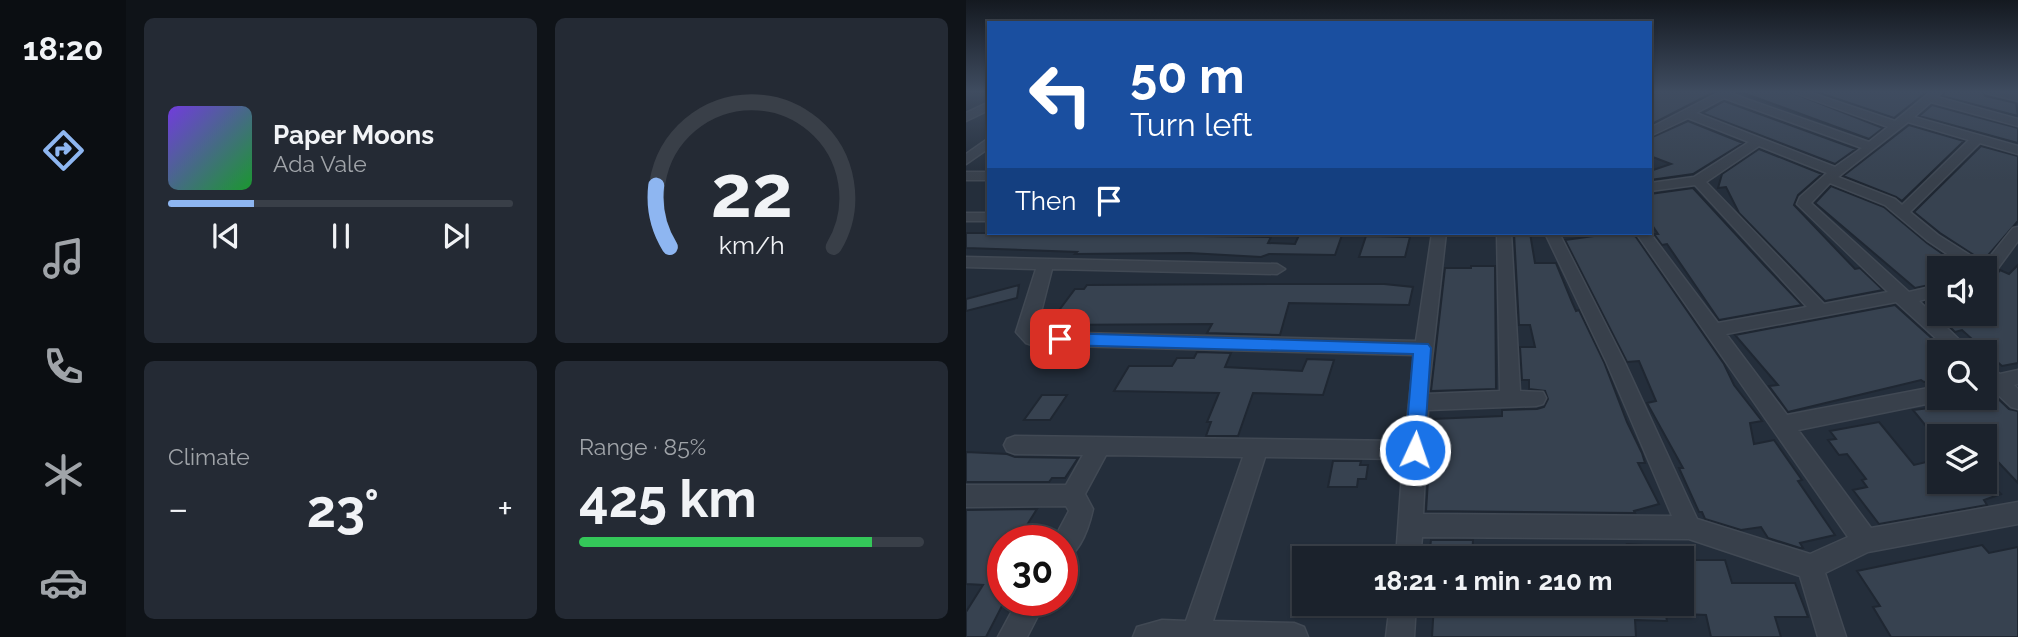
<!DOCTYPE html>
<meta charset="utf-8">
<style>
:root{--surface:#1b222c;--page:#242a34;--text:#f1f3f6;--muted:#a0a4a9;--line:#393f48;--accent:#8eb6f1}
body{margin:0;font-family:Raleway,sans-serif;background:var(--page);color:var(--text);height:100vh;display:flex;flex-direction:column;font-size:26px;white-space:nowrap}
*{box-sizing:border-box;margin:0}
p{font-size:23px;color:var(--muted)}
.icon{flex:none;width:38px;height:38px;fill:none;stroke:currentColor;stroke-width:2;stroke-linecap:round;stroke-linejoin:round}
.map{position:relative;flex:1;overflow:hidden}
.details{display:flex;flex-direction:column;gap:18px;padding:18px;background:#0f1318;width:840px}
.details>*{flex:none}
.guide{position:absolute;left:21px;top:21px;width:665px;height:214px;border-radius:0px;box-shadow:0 2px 5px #0004,0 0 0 2px var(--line);background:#1a4fa0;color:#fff;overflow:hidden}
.fabs{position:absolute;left:961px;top:256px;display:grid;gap:14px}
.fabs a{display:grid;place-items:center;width:70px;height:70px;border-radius:0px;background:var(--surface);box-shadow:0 2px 5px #0004,0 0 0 2px var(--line);font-size:35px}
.speed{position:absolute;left:21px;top:525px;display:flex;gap:14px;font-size:35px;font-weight:700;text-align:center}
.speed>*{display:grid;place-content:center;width:91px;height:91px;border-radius:50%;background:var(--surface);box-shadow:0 2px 5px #0004,0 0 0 2px var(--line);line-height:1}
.speed .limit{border:10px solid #d22;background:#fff;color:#111}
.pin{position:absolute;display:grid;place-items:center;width:60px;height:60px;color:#fff;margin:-30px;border-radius:14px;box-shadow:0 4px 10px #0006}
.me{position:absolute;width:77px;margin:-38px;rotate:3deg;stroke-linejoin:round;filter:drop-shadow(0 0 5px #0008)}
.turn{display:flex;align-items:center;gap:24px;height:147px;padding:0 28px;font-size:32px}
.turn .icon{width:91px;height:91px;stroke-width:2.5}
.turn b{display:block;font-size:49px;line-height:60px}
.then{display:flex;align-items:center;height:66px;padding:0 28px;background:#0003;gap:14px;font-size:26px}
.big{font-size:52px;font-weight:700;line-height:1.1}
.details .tile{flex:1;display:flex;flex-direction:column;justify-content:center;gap:10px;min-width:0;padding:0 24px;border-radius:10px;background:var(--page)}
.details .dial{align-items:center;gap:0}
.dial svg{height:182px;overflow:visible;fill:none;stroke:var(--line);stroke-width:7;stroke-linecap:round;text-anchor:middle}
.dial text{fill:var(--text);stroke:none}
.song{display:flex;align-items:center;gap:21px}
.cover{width:84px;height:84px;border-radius:10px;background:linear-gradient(135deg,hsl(260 70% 55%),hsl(130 70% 35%))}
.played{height:7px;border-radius:4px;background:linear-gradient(90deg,var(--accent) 25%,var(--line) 25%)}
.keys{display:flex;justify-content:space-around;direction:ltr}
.heat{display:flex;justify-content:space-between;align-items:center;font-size:38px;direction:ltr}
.charge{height:10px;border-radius:5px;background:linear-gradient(90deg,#34c759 85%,var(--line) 0)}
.details .tiles{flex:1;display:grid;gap:18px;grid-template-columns:repeat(2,1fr)}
.trip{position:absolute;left:326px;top:546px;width:402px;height:70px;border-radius:0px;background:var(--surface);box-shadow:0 2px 5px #0004,0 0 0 2px var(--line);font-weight:700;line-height:70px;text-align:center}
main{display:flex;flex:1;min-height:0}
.tabs{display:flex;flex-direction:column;width:126px;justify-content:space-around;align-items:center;background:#0b0e12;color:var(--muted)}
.tabs .icon{width:49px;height:49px}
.tabs .active{color:var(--accent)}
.tabs b{font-size:32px;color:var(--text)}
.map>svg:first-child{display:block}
.building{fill:#374250;stroke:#1f2732;stroke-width:2}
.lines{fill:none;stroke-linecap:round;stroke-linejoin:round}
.street-casing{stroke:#414954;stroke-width:3}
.street{fill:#38404b;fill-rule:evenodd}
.route{fill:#1a73e8;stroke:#114b97;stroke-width:2}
</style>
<main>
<nav class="tabs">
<b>18:20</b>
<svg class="icon active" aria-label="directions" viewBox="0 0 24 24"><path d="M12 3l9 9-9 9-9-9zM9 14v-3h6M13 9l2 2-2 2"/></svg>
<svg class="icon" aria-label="music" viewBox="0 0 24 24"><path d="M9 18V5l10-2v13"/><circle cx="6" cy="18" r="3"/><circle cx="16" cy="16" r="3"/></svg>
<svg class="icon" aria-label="phone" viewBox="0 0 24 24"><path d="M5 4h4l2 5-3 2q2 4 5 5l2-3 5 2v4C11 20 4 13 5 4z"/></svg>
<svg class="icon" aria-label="climate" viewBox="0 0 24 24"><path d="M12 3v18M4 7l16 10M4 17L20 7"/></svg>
<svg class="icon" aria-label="car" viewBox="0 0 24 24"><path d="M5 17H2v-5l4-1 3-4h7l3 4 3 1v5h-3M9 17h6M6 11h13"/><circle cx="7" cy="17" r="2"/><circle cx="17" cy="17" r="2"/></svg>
</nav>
<section class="details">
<div class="tiles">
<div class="tile">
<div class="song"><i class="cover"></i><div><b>Paper Moons</b><p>Ada Vale</p></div></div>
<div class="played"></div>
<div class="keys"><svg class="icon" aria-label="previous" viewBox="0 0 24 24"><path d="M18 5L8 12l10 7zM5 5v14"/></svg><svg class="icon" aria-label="pause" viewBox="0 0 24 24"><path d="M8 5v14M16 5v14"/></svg><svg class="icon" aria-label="next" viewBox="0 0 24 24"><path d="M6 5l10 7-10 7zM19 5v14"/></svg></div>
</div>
<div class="tile dial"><svg viewBox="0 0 100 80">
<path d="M14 69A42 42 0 1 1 86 69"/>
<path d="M14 69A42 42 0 0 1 8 42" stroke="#8eb6f1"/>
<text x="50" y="56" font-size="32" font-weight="700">22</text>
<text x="50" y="72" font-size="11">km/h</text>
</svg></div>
<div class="tile"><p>Climate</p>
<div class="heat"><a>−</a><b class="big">23°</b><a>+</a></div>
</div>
<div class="tile"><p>Range · 85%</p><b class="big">425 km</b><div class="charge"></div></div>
</div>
</section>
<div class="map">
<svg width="1052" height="637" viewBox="0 0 1052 637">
<rect width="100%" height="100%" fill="#242e3b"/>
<path class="building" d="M684,91h66l-66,34z
M772,91h50l95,37 -14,11z
M848,91h114l-34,27z
M980,91h37l2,5 31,7 2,13 -76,-20z
M758,101l132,48 -21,15 -133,-51z
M966,105l86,23v15l-99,-27z
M722,121l55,22 -50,31 -43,6v-9l21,-7 -21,-8v-18z
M943,125l55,16 -62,60 -6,-4 -53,-21z
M1015,146l37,10v65l-35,40 -43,-28 -26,-21z
M793,149l63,25 -24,21 -4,10 61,64 5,-1 23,22 -58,11 -86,-88 -13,-26 -8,1 4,-14z
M865,186l53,21 43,36 36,25h-24v15l-24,5 -100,-85z
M727,188l71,77 38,40 -83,15 -52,-76 -5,1 -8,-11h4l-8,-12v-28z
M0,233h239l-1,3 67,1 -3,6 27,1 4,-9h43l-7,20 -66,-1 -8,3 -72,-4 -114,1 2,-2 -111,-4z
M548,233h16l5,30h21l16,39 4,9 3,-1 25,52 23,60 15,31 3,10h-7l21,41 -25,7 1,2 -209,-2 6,-92 70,-3v-6l35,-1 7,-2 4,-8 -3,-8 -16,-2v-9h-7l-2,-33h15l-5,-22h-11z
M626,233h38l6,4 88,127 10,21 28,36 -12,2 4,21 20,-4 28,40 -4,1 37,54 -35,8 3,5h-3l-32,-10 -7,-11 -20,3 -36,-11 -3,-7h-3l-20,-44h4l-36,-65 9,-2 -17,-40 -12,1 -62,-122 29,-4z
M400,236l44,1 -5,20h-46z
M1052,265v98l-16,3 -40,-36 -7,2 -31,-30 15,-4v15h45v-30l8,-2 8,-11 9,4z
M505,266h24l1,123 -65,2 14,-123h26z
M327,284h91l29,3 -4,18 -120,-2 -9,32 -73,-2 5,-9 -164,1 27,-36h9l3,-4z
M53,285l-2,13 -51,13v-12z
M929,305l52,47h-8v27l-15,3 -3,-2 -133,32 -19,-26 9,-1 -43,-50z
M231,352l34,1 -6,14 77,4 5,-12 27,1 -11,35 -70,-2 -15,43h-32l5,-14h-4l12,-29 -105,-2 15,-25h43l5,-8h17z
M1018,393h8l17,16 9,2v72l-34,-36v-11h-50l-21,-26 51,-6 -6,-7h26z
M76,395h25l-17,25h-26z
M913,422l35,43 25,-6v22h49l13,13 -17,6 3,5 -108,19 -26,-34 14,-3 -5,-7 4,-1 -19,-25 -8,1 -11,-15 8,-1 -6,-8z
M0,452l41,2 8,3 63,1 -13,20h-13l-3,4h-83z
M367,461h28l-1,4h8l-2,14h-8l-1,8h-29z
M71,509l-20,32h-14v63l-17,33h-20v-25l17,-27 -17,-1v-74z
M465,540h42l-1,17 -43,-1z
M661,544l64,4v10h-61z
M1016,545l7,8 29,-6v90h-127l-18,-30 7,-1 -23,-35z
M716,560h43l7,23h63l13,34h-33l6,20h-70l-5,-22 -24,-1z
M468,604h230l3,17 -32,-1 1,17h-204z"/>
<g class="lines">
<defs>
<path id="street" d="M756,91h13l-3,3 137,48 19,-15 -98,-36h15l90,30 37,-30h11l-6,6 81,22v7l-87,-24 -17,15 104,29v8l-38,-11 -70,69 28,23 46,29 29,-36 5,-1v14l-28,38 -6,1v-12h-16l-40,-27 -43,-36 -55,-22 -19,20 98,89 30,-7v10l-20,6 53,51h-21l-55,-50 -170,32 61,81 152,-29v11h8l-1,3 -148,30 73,98 147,-26v22l-150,28 -43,21 21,64h-28l-18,-61 -111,-37 -267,-2 -2,21h-24l7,-99 -138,-2 -52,164 81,2 10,4 4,10h-175l4,-10 25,-7 24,1 57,-164 -137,-2 -21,39 8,15c-4,18 -13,45 -31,52v-20h-9l16,-30 -3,-5 -100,1v-22h100l17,-30 -68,-1 -8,-3 -3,-6 3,-6 8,-3 390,5 9,-86 -382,-10 -6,-2 -10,-11 20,-63 -70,-2v-10l311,7 8,5 -8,5 -225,-5 -16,63 380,9 16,-108h14l-18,161 72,-3 -3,-158h14l9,158 23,1 3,6 -3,6 -7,2 -108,4 -5,104 249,2 -66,-155 -61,-128h14l65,128 73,158 113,35 38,-17 -212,-304h14l68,90 89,-16 -112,-122 -45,6v-8l44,-6 55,-35 -61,-24 -38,18v-8zM758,98l138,50 -27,19 -139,-54zM942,122l61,18 -67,65 -7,-6 -57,-22zM793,146l68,27 -27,24 -3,7 91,88 -64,12 -118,-122z
M1019,91l33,4v6l-32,-8z
M23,102v8l-23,11v-8z
M23,138v10l-23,16v-10z
M0,172h23v8h-23z
M0,213h23v8h-23z
M1018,364l16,10 18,-4v14l-4,1 4,4v20l-7,-2 -18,-17h-9z
M52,600h28l-19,37h-29z
M424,604h26l-2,33h-28z"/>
</defs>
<use href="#street" class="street-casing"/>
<use href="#street" class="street"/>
</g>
<linearGradient id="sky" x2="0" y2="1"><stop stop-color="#141920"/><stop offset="0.51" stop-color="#3f4c60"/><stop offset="1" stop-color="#3f4c60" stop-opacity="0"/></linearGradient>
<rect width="1052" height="180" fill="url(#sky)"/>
<path class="route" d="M94,333l368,11 3,4 -7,102 -3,6 -6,2 -7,-2 -3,-6 8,-96 -353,-9 -8,-6z"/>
</svg>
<div class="fabs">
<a><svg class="icon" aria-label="sound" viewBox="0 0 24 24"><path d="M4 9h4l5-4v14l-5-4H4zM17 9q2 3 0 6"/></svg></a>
<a><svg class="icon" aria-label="search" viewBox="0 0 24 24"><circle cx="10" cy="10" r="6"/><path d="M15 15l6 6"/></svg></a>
<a><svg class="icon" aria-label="layers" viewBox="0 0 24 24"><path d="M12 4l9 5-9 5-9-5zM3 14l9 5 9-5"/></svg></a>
</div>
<div class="speed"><div class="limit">30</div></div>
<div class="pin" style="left:94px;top:339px;background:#d93025"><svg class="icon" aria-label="arrive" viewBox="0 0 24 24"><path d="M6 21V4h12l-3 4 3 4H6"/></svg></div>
<svg class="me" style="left:449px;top:450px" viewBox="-20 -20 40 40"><circle r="17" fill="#1a73e8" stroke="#fff" stroke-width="3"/><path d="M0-11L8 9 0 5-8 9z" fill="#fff"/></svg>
<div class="trip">18:21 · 1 min · 210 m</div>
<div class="guide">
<div class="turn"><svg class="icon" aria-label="left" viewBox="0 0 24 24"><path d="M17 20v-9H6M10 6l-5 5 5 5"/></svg><div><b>50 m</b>Turn left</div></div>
<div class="then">Then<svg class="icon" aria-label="arrive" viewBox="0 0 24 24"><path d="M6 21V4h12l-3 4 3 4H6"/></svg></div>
</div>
</div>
</main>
